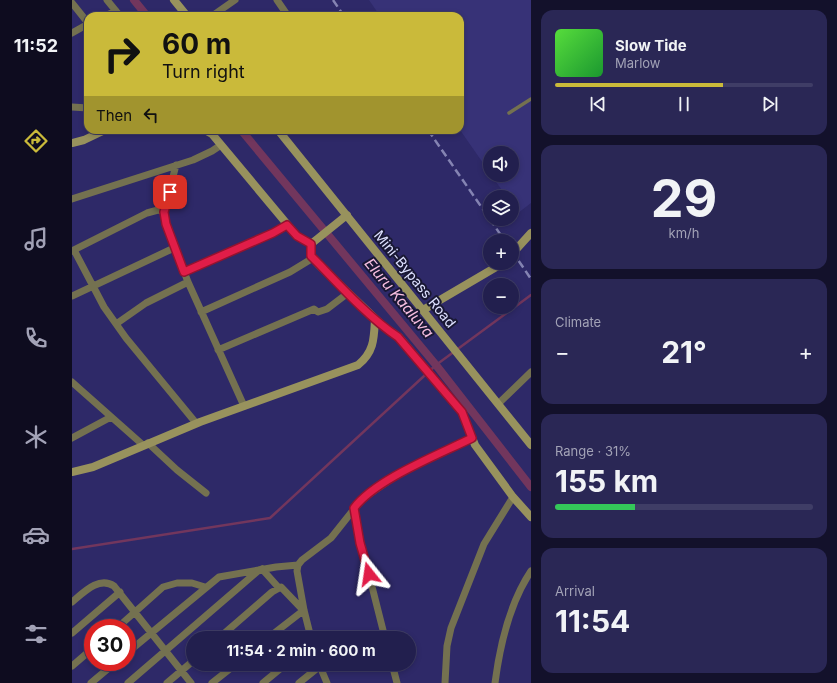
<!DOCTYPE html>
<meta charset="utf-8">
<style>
:root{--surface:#221f4e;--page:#2a2755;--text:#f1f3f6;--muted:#a2a2b6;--line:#3f3d66;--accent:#caba3a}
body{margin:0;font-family:Inter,sans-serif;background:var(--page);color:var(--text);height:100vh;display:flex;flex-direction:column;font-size:15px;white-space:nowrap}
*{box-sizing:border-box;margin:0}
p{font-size:13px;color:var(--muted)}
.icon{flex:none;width:22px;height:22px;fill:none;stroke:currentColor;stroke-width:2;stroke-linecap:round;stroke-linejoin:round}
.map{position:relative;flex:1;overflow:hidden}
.details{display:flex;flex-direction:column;gap:10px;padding:10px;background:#13112b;width:306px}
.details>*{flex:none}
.banner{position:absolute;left:12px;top:12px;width:380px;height:122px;border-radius:12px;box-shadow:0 2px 6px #0003,0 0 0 1px var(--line);background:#caba3a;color:#111;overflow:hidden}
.controls{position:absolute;left:411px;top:146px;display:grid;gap:8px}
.controls a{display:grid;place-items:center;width:36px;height:36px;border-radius:50%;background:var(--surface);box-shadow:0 2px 6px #0003,0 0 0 1px var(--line);font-size:20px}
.speed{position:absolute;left:12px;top:619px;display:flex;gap:8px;font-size:20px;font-weight:700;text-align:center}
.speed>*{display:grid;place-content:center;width:52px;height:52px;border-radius:50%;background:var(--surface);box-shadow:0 2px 6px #0003,0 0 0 1px var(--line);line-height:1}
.speed .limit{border:6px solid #d22;background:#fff;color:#111}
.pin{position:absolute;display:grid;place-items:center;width:34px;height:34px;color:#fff;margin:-17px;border-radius:8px;box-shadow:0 2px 6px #0006}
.me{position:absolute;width:44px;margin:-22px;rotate:345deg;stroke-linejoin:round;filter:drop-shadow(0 0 3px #0008)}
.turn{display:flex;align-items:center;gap:14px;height:84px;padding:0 12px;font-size:18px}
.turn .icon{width:52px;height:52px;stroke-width:2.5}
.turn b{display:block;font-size:28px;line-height:34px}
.then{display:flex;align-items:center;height:38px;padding:0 12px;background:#0003;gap:8px;font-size:15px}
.big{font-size:30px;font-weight:700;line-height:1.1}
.details .tile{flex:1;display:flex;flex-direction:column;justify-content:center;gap:6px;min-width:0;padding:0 14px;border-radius:12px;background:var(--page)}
.details .dial{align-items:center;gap:0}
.dial b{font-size:52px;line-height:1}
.song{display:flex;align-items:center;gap:12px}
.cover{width:48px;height:48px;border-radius:6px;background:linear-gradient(135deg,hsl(110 70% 55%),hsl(130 70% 35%))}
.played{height:4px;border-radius:2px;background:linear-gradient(90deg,var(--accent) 65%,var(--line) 65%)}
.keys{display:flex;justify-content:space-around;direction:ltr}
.heat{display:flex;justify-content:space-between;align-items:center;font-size:22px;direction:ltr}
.charge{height:6px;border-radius:3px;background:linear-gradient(90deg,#34c759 31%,var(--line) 0)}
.trip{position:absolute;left:114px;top:631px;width:230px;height:40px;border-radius:20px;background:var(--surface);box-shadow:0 2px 6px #0003,0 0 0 1px var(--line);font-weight:700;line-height:40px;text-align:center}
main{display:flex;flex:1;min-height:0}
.dock{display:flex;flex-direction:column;width:72px;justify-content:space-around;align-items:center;background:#0e0c1f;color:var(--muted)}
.dock .icon{width:28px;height:28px}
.dock .current{color:var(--accent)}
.dock b{font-size:18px;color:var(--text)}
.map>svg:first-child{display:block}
.built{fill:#373277}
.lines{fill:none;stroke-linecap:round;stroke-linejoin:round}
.stream{stroke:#72365d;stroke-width:2.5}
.canal{stroke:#72365d;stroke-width:8}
.lane{stroke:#747150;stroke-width:3.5}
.street{stroke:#747150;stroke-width:7}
.secondary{stroke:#98925d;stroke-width:8}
.rail{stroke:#8584b3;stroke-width:2.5;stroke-dasharray:8 4;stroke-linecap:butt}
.route-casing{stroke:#92132f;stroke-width:10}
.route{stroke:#e11d48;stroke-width:7}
.labels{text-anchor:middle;stroke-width:4;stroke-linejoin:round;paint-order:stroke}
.street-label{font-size:14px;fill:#dde0ff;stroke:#191834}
.water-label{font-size:15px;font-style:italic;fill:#f6bee0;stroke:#191834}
</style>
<main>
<nav class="dock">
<b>11:52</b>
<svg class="icon current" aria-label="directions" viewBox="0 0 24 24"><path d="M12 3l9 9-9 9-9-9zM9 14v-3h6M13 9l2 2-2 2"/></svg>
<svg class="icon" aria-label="music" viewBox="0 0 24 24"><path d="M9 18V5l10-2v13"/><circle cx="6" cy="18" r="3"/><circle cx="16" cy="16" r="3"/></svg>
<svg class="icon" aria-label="phone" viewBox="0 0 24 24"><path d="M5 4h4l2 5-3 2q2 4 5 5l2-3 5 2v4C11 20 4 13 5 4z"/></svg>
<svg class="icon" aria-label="climate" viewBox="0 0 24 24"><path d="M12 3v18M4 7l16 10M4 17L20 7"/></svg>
<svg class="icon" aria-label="car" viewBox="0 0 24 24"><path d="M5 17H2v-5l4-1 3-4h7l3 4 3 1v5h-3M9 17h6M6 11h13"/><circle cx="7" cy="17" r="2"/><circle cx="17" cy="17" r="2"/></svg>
<svg class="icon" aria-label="filters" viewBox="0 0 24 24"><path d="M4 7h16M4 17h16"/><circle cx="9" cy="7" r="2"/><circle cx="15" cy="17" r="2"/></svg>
</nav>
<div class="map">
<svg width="459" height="683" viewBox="0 0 459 683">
<rect width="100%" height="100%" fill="#2e2968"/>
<path class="built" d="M297,0h162v203l-13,10 -6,-8v-8h-5l-16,-22h21v-22h-22v20l-30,-43v-114h-80z"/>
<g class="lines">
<path class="stream" d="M0,549l198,-31 166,-153 95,-70"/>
<path class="canal" d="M62,0l13,16
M169,130l195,235 95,122"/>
<path class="lane" d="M437,113l22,-14"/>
<path class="street" d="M35,0l13,16
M205,0l11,16
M0,3l16,20
M33,16l11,-5
M140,16l23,-16
M0,33l16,-9
M0,107l16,1
M104,165l-12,47 2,12 22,58 56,124
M0,199l121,-39 19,-9 9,-6
M2,250l30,57 22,31 70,85
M0,251l75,-38 11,-3 6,2
M112,272l89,-39 14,-8
M0,296l102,-48
M129,312l89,-40 23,-14
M44,324l30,-21 42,-21
M146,350l96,-41 4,3 9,-3 21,-16
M0,382l71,63
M426,404l33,-32
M0,438l39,-21
M76,443l29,27 29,23
M282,508l7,35 24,95
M190,569l17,19
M0,602c12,-10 27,-26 42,-16l77,97
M45,628l46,-41 14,-4h15l13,4
M0,633l48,-41
M147,638l53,-46 9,-5 22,23
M196,638l36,-28
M239,638l-7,-28 -7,-39 1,-6 4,-5 29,-22 31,-39 38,-26 72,-35
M55,653l92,-76 57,-10 22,-2
M247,664l8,19
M320,664l5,19
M0,666l21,-18
M19,683l25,-21
M56,683l131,-113
M95,683l26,-22
M140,683l24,-19
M191,683l23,-19
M227,683l21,-17
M373,683l2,-37 4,-18 33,-84 29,-47
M423,683c5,-39 14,-79 36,-112"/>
<path class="secondary" d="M102,0l13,16
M133,130l7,4 85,102 14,8
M206,130l253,315
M0,143l12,-3 21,-10
M239,244v12l8,9 64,61 16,11 63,75 13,33 38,52 18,20
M239,244l36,-29
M440,254l19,-21
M351,310l80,-47
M0,472l21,-5 107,-45 158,-57c16,-13 16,-26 17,-46"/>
<path class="rail" d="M261,0l11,16
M356,130l77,111
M440,251l19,28"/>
</g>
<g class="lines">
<defs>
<path id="route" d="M98,192l-6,20 2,12 18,48 89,-39 14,-8 10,11 14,8v12l9,9c23,24 51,54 78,72l64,75 10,26c-34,17 -96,41 -118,70l6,35 9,31"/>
</defs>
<use href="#route" class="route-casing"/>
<use href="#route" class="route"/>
</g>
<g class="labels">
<g class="street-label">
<text transform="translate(343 279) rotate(51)" y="5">Mini-Bypass Road</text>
</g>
<g class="water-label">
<text transform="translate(327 298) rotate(50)" y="5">Eluru Kaaluva</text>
</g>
</g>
</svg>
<div class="controls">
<a><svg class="icon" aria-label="sound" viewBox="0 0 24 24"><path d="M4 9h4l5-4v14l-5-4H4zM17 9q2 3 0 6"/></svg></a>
<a><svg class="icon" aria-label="layers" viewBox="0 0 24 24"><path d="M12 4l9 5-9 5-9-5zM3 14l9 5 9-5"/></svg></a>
<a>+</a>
<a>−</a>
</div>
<div class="speed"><div class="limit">30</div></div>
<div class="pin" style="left:98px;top:192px;background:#d93025"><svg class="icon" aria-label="arrive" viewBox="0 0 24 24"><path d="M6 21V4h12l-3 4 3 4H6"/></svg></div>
<svg class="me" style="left:297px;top:574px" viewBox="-20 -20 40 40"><path d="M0-17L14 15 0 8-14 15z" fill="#e11d48" stroke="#fff" stroke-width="4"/></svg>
<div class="trip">11:54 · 2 min · 600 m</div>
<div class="banner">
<div class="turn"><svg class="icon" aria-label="right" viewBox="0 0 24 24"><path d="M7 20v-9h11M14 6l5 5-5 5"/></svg><div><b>60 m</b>Turn right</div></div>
<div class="then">Then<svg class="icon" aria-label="left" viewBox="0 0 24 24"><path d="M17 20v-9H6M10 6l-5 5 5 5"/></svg></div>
</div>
</div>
<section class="details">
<div class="tile">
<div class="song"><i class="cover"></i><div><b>Slow Tide</b><p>Marlow</p></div></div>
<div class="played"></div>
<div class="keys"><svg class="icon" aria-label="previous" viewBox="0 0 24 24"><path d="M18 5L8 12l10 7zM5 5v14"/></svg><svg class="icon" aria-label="pause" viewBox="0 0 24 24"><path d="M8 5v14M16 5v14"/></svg><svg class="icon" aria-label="next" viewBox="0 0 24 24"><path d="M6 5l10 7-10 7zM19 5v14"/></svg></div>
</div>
<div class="tile dial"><b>29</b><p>km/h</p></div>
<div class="tile"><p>Climate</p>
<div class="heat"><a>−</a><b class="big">21°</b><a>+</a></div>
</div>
<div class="tile"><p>Range · 31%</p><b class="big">155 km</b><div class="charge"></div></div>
<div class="tile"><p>Arrival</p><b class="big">11:54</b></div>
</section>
</main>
